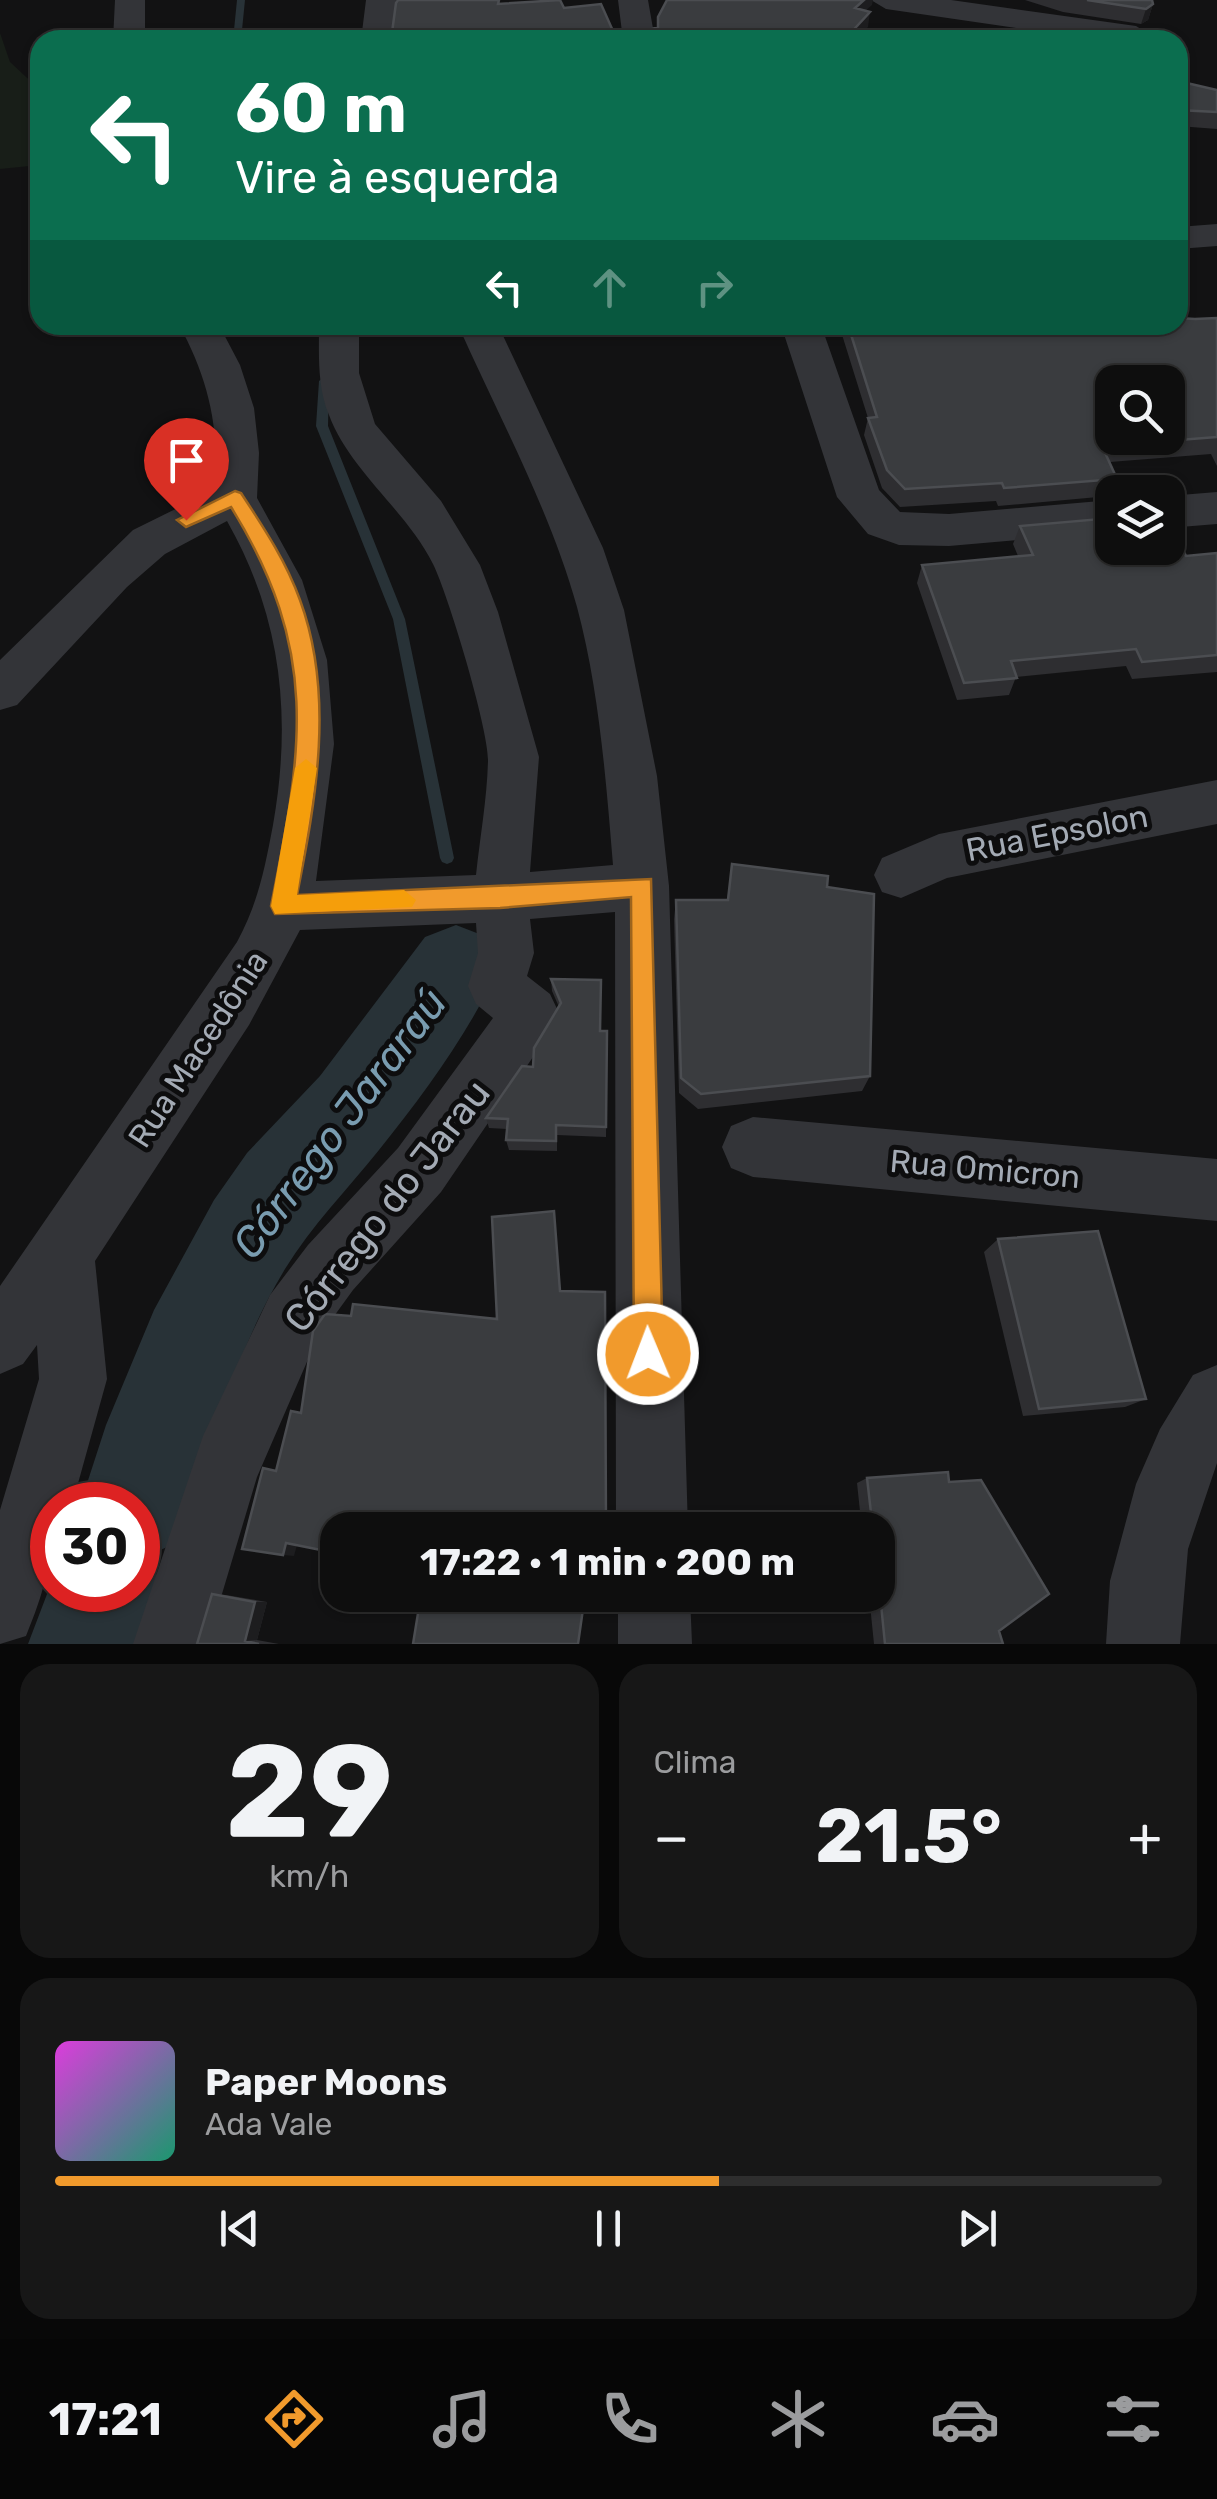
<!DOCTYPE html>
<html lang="pt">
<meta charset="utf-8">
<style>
:root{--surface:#0e0e0e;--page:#171717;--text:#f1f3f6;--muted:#9b9c9e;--line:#2e2e2e;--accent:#f19a2c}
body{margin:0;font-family:Rubik,sans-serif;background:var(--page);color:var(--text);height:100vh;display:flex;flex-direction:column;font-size:38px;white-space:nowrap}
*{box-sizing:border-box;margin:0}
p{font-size:32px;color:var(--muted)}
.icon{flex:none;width:55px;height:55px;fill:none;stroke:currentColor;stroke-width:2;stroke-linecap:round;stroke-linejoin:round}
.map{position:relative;height:1644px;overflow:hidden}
.side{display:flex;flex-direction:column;gap:20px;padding:20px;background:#080808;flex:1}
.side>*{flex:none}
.hud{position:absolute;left:30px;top:30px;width:1158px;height:305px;border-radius:30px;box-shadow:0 2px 8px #0004,0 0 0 2px var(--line);background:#0b6e4f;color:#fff;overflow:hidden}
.buttons{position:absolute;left:1095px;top:365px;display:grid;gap:20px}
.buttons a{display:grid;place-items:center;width:90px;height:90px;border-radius:20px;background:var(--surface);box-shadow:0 2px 8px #0004,0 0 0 2px var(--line);font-size:50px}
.speed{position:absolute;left:30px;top:1482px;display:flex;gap:20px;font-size:50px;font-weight:700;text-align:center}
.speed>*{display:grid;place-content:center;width:130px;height:130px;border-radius:50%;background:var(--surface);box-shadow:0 2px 8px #0004,0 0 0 2px var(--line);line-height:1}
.speed .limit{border:15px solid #d22;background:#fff;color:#111}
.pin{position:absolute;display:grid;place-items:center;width:85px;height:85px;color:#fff;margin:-102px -42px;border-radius:50% 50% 50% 0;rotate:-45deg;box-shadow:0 0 10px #0007}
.pin .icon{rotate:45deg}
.me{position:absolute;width:110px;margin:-55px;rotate:359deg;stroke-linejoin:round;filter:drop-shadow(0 0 8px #0008)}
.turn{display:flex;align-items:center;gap:35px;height:210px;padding:0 40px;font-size:45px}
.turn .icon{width:130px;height:130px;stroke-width:2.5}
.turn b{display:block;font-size:70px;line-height:85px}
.lanes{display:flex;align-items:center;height:95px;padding:0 40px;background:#0003;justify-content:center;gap:50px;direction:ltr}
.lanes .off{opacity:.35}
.big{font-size:75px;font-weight:700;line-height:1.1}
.side .tile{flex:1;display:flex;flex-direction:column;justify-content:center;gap:15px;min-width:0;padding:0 35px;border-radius:30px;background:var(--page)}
.side .dial{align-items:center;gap:0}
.dial b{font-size:130px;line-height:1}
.song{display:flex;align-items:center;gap:30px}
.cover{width:120px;height:120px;border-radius:15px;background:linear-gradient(135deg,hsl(300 70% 55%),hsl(160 70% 35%))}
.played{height:10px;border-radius:5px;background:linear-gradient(90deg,var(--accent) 60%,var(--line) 60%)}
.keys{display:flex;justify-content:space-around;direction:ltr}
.heat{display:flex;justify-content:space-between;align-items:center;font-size:55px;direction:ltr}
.side .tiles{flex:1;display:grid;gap:20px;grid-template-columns:1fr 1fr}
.tile:last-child{grid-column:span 2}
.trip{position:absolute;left:320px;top:1512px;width:575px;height:100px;border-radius:30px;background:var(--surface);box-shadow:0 2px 8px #0004,0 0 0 2px var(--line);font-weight:700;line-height:100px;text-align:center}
.dock{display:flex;height:160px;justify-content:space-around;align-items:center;background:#060606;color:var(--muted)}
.dock .icon{width:70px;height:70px}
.dock .on{color:var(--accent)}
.dock b{font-size:45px;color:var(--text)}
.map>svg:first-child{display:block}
.green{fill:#181e18}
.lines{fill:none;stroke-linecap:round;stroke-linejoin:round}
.stream{fill:#283237;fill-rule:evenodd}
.river{fill:#283237;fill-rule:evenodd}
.street{fill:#333438;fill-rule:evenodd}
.wall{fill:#2e2e31}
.shaded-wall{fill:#1d1d1f}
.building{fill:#3a3c3f;stroke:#4b4d51;stroke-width:2.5;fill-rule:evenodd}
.route{fill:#f19a2c;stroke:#9d641d;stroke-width:2.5}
.slow{fill:#f59e0b}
.labels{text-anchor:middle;stroke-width:10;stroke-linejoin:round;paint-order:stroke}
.street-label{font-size:32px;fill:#a3aab4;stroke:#0d0d0e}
.near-street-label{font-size:38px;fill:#a3aab4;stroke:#0d0d0e}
.near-water-label{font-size:42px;font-style:italic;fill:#799cb0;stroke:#0d0d0e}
</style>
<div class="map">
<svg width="1217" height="1644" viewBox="0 0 1217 1644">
<rect width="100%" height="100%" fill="#121213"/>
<path class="green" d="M0,33l10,29 30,28v75l-40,4z"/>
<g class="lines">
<path class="stream" d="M237,0h8l-4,40h-8z
M324,377l5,4 -1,45 77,193 49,239 -2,4 -5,2 -5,-2 -2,-4 -47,-239 -77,-193 3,-45z"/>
<path class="river" d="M456,925l31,12 13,28c-29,65 -76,129 -121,185 -32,40 -67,75 -94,119 -54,89 -72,181 -111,275l-25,11 14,35 -19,54h-116l24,-63v9h86v-85h-58l26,-80 48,-115 60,-110 33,-47 73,-77 105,-139z"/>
<path class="street" d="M115,0h30v40h-32z
M366,0h30l-3,40h-32z
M618,0h30l7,40h-32z
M871,0h80l185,26 16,10 -3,4h-51l-212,-31z
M1217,224v22l-39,3v-22z
M179,325h40l21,40 14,43 5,45 -2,45 45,82 25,80 7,84 -18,137 160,-6c4,-38 11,-76 12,-114 1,-31 -40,-167 -55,-197 -27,-54 -83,-93 -104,-149 -12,-29 -10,-60 -10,-90h40v48l16,51 66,77 39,64 18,47 41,145 -9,115 83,-7c-7,-85 -14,-176 -36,-258 -27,-97 -78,-190 -119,-282h40l105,223 21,62 33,166 12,110 19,644h-72l-1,-618 -85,7 4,34 -7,23 23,18 9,19 -9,19 -109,160 -88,98 -37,51 -59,136 -50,167h-74l70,-208 67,-141 38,-50 90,-97 95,-130 -17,-14 -8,-18 10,-33 -2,-30 -176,7 -51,95 -154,236 12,118 -35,126h-20c0,55 -5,80 -26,131l-26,8v-134l39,-131 -2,-34 -14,19 -23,10v-88l237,-344c21,-38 28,-75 36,-117 19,-108 9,-207 -46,-304l-62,33 -38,33 -110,118 -17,5v-50l133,-130 81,-40c7,-59 -6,-113 -35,-165z
M781,325h40l58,165 21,22 49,2 163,-14v32l-163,14 -50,-1 -31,-11 -31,-37z
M1217,492v32l-49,4v-32z
M1217,780v44l-270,54 -46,20 -19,-6 -8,-17 8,-17 57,-24z
M753,1117l464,42v62l-464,-44 -22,-9 -9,-21 9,-21z
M1217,1365v98l-29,86 -8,95h-74l4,-63 26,-97 24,-55 33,-54z
M618,1595h72l2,49h-74z"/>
</g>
<path class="wall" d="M1025,0h127l1,4 -5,16 -7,4 -78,-12z
M1178,81l39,9v39l-39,-3z
M1217,318v148l-6,-12 -101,8 7,17 -8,17 -111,10 -2,-5 -96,6 -18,-19 -18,-53 4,-17 -29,-93h339l17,-6z
M1020,526l166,30 31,-3v119l-85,7 -6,-13 -110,11 -7,18 -52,5 -40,-117 5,-18 96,-9 -5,-12z
M732,864l95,23 43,189 -8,15 -164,18 -19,-16 -5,-174 2,-19h51z
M551,979l49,52h7l-1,106 -49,-2v16l-48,-1 -3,-10 1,-11 -18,-1 -3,-10 47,-51 26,-60 -7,-16z
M998,1239l148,160 -21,8 -102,9 -39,-164z
M867,1478l82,4 54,162h-129l-5,-49h9v-65h-16l-5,-47z
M212,1594l14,1 41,7 -10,38 22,4h-82z"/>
<path class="shaded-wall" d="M864,0h9l-1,5 -20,18 3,-15z
M1153,4l-5,16 -7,4 5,-15z
M870,12l-2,15 -12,13 -9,-3z
M324,1540l9,2 -2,10 -10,-2z
M286,1543l11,2 -3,11 -11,-1z
M255,1602h12l-10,38 -12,1z"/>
<path class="building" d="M398,0h101l-1,4 62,-4 4,8 37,-4 16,36h-226l5,-37z
M667,0h197l-9,8 15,4 -23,25 33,-1 1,4h-234l5,-11 6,-2v-10z
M1087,0h65l1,4 -7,5z
M962,32l35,8h-32z
M1178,81l39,9v22l-39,-2z
M1178,318l17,1 22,-1v119l-115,9 15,33 -113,9 -2,-5 -97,6 -18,-19 -19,-52 9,-1 -29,-92h330zM1112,382h56v56h-56z
M1112,518v30h56v-29l18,37 31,-3v102l-75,7 -6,-13 -125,12 6,17 -53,5 -42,-118 111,-10 -13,-29z
M732,864l96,12 -1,11 47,7 -4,182 -169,18 -20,-16 -5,-178h52z
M551,979l50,1 -1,51h7l-1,96 -50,-2v16l-50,-1 2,-21 -22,-1 36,-52 11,1 1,-19 27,-45z
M554,1211l6,80 45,1 1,238h-268v12l-14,-2 -3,10 -35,-7 -3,12 -41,-6 21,-81 13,3 15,-60 10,2 12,-82 12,-17 26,2 2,-12 144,15 -5,-102z
M1098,1231l48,168 -107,10 -41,-170z
M948,1472l1,10 32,-2 68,114 -50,37 4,13h-118l-7,-70v-44h-5l-6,-52z
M212,1594l43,8 -10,39 14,3h-62z
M421,1595h164l-7,49h-165z"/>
<path class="route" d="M235,491l6,2c23,35 45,68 59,107 35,95 16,199 -3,295l354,-16 12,475 -5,10 -10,4 -10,-4 -4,-10 -3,-457 -131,11 -225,6 -4,-8c32,-158 49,-255 -40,-399l-45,20 -9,-7z"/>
<path class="slow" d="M306,759l11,9 -20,127 107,-5 12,10 -4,7 -137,7 -4,-8 24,-138z"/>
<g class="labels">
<g class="street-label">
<text transform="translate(1057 833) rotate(-11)" y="11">Rua Epsolon</text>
<text transform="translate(198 1049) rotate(-57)" y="11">Rua Macedônia</text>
<text transform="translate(985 1169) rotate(5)" y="11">Rua Omicron</text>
</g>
<g class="near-street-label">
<text transform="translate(387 1206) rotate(-52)" y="13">Córrego do Jarau</text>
</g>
<g class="near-water-label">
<text transform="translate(339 1123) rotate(-53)" y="15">Córrego Jararaú</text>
</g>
</g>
</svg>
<div class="buttons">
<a><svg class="icon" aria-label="search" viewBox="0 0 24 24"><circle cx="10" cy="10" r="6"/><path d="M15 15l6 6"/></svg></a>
<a><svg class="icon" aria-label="layers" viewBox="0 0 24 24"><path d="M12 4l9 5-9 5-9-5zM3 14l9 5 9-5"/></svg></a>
</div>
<div class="speed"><div class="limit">30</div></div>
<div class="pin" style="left:186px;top:520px;background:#d93025"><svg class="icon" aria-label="arrive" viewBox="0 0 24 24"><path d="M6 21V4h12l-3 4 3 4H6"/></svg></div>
<svg class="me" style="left:648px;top:1354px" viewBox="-20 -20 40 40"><circle r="17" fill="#f19a2c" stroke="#fff" stroke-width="3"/><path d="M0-11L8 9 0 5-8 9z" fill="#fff"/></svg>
<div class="trip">17:22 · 1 min · 200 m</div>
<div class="hud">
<div class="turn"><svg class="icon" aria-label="left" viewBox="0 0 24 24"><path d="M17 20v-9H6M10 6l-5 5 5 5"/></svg><div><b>60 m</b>Vire à esquerda</div></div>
<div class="lanes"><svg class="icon" aria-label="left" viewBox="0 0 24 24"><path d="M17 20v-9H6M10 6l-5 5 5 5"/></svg><svg class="icon off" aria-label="ahead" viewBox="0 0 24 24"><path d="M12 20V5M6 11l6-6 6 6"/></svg><svg class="icon off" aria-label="right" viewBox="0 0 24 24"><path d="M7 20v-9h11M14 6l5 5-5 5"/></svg></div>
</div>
</div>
<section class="side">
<div class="tiles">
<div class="tile dial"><b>29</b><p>km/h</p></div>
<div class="tile"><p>Clima</p>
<div class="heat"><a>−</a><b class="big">21.5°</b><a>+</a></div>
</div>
<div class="tile">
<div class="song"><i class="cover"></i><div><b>Paper Moons</b><p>Ada Vale</p></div></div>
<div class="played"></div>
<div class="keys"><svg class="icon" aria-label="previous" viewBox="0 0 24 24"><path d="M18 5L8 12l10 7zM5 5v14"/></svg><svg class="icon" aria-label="pause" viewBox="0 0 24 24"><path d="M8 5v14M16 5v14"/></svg><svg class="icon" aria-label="next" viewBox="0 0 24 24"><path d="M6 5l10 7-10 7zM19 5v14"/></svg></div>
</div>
</div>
</section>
<nav class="dock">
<b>17:21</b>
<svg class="icon on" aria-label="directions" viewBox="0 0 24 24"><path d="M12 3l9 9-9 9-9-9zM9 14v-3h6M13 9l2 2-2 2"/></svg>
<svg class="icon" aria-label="music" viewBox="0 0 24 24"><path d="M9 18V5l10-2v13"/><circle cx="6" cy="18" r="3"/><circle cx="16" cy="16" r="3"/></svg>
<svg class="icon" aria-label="phone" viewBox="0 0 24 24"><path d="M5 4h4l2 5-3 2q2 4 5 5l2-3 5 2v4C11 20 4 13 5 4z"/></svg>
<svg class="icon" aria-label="climate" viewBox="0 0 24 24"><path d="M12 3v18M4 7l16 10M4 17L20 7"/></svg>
<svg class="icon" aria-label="car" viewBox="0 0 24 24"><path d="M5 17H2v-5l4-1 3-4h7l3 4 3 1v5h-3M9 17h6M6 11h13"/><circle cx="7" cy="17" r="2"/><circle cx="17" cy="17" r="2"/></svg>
<svg class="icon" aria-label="filters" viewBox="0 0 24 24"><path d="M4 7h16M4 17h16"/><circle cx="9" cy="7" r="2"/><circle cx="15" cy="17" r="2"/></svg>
</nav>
